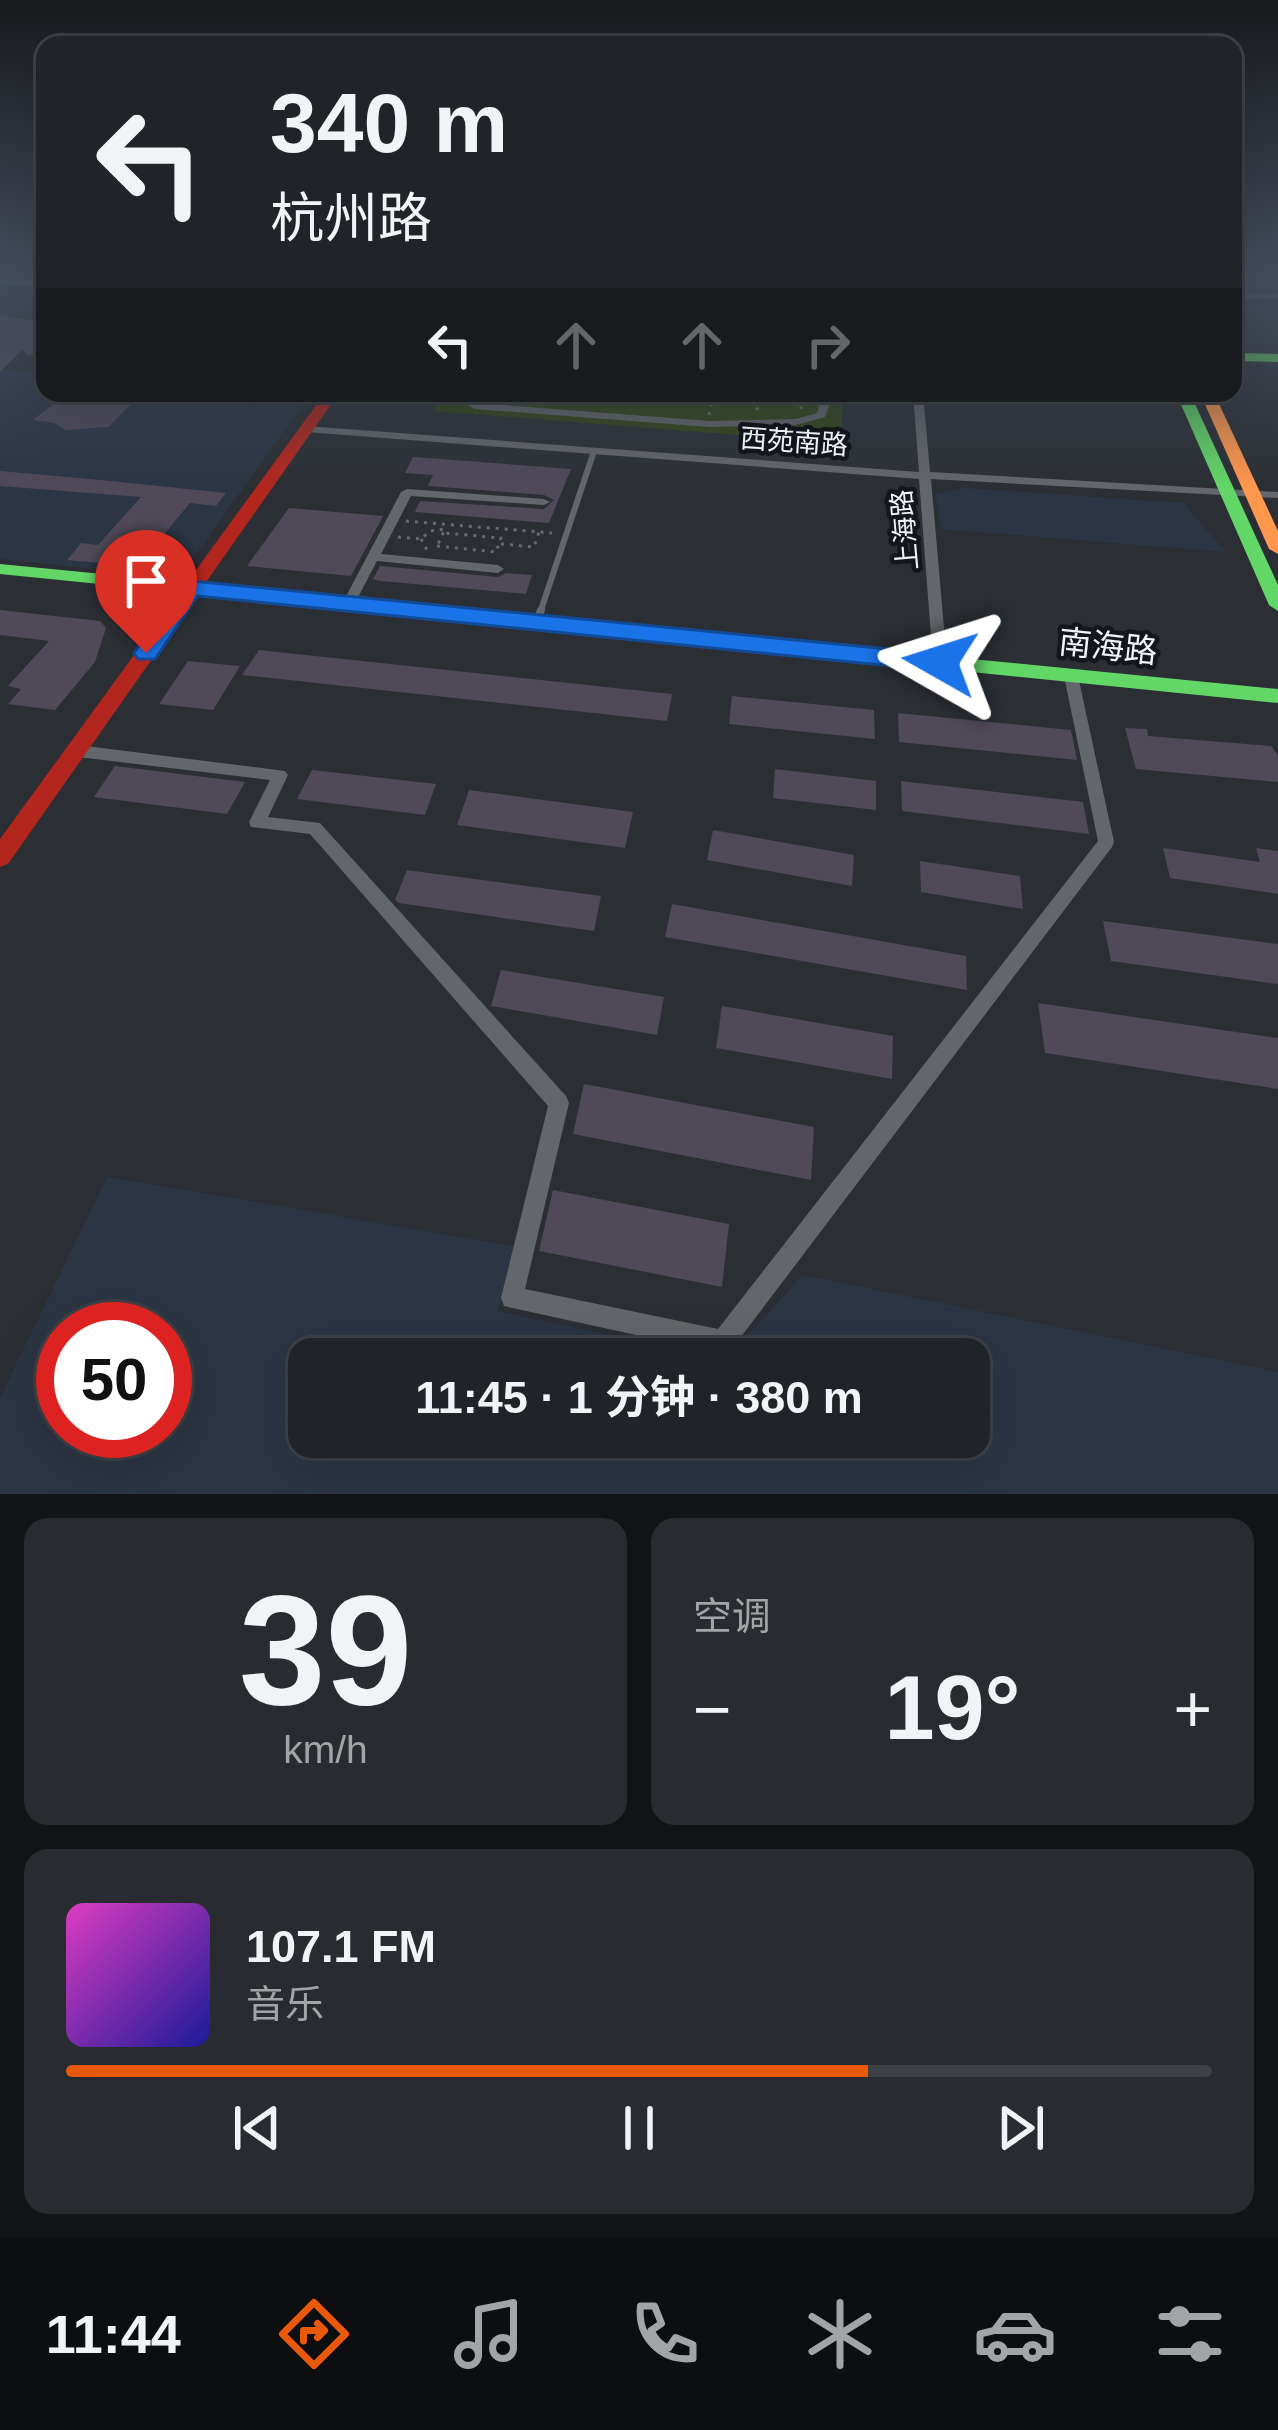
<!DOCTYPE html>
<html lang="zh">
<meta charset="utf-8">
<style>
:root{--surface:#202327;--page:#282b2f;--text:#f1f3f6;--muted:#a2a4a7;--line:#3d4044;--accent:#ea580c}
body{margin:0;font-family:Helvetica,"Noto Sans SC",sans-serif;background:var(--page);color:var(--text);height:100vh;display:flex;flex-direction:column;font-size:45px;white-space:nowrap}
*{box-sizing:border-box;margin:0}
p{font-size:39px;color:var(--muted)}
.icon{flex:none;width:66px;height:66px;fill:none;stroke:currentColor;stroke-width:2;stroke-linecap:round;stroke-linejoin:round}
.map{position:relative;height:1494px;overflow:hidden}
.panel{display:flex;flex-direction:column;gap:24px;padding:24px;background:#121315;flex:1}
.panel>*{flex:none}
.top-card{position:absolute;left:36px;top:36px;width:1206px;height:366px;border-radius:24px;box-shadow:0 12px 48px #0002,0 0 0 3px var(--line);background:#202327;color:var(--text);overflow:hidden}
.speed{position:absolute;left:36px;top:1302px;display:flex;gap:24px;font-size:60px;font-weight:700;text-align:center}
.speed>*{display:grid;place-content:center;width:156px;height:156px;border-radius:50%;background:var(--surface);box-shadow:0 12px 48px #0002,0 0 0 3px var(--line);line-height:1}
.speed .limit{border:18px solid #d22;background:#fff;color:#111}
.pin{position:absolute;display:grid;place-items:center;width:102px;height:102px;color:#fff;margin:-123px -51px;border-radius:50% 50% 50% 0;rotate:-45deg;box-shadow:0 0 12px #0007}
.pin .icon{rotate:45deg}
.me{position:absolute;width:132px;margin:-66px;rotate:276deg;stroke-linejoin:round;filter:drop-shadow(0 0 9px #0008)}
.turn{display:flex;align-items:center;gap:42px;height:252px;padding:0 36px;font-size:54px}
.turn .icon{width:156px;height:156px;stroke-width:2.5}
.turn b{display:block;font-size:84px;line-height:102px}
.lanes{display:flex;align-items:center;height:114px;padding:0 36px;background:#0003;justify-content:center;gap:60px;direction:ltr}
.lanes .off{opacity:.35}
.big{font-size:90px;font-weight:700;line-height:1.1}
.panel .card{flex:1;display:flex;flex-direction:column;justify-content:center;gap:18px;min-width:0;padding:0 42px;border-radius:24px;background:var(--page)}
.panel .dial{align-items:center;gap:0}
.dial b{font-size:156px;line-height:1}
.song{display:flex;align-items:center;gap:36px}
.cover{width:144px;height:144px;border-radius:18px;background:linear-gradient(135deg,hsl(310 70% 55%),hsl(240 70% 35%))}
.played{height:12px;border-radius:6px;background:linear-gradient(90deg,var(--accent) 70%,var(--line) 70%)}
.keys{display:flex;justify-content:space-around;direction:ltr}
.heat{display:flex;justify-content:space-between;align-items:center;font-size:66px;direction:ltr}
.panel .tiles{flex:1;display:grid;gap:24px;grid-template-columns:1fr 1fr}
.card:last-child{grid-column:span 2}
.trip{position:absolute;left:288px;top:1338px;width:702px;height:120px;border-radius:24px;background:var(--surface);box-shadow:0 12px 48px #0002,0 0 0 3px var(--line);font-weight:700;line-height:120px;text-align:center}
.dock{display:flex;height:192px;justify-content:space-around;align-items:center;background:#0d0e10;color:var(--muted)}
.dock .icon{width:84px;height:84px}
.dock .on{color:var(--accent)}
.dock b{font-size:54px;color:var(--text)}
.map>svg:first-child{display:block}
.built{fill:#2c3544;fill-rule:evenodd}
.green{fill:#334417}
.building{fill:#4f4958}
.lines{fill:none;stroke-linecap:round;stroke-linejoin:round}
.path{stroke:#676a6e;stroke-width:3;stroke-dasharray:3 6;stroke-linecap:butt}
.lane-far2{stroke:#63666a;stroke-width:4.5}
.lane-far1{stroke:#63666a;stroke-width:6}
.lane{stroke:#63666a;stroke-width:8}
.street{fill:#63666a;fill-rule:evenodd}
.fast{fill:#63d668;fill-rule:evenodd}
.slow{fill:#ff974d;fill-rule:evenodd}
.jam{fill:#b3261e;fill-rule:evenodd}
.route{fill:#1a73e8;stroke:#114b97;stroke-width:3}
.labels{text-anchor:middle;stroke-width:9;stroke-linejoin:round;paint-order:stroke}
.far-street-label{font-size:27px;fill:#eff3fb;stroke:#13161b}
.street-label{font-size:33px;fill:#eff3fb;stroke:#13161b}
</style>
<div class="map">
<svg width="1278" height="1494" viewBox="0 0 1278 1494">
<rect width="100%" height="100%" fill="#2b2f34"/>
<path class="built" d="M0,370l45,3v20h266l-132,185 -179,-19z
M964,488l219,15 43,49 -285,-23 -5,-35z
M107,1177l407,69 -16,65 221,48h-410v78h660v-78h-243l77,-84 475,97v122h-1278v-96zM63,1329h102v102h-102z"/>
<path class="green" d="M398,393h444v50l-408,-32 4,-9 -44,-3z"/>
<path class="building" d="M0,316l45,6v28l-16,6 -7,-6 -22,22z
M67,393h76l-35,34 -42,3 -12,-7 -21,-3z
M413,457l158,12 -22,54 -134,-11 5,-11 124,8 10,-9 -10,-5 -116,-9 5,-11 -28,-2z
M0,471l101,9 125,13 -10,13 -26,-3 -39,47 28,2 -13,17 -99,-9 14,-17 17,2 43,-48 -141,-11z
M289,508l94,8 -32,60 -104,-10z
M380,566l118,11 8,-4 26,2 -6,19 -146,-13 -7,-2z
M0,610l100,11 6,7 -11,34 -40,48 -47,-6 13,-15 -13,-3 41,-45 -49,-6z
M259,650l413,44 -5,27 -425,-46z
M188,661l52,5 -27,44 -54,-6z
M732,696l142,14 1,29 -146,-15z
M898,713l173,17 6,30 -178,-18z
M1125,728l22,1 1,7 123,10 7,9v27l-142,-13z
M115,766l130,16 -18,32 -133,-17z
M775,769l101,12v29l-103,-12z
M312,770l124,14 -11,31 -128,-16z
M901,781l182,21 6,32 -187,-23z
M469,790l164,22 -8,36 -168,-23z
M713,830l141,25 -2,31 -145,-26z
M1163,848l97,14 -4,-14 22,3v43l-108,-16z
M920,861l100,15 3,33 -102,-17z
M407,870l194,26 -7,35 -195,-28 -4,-3z
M672,904l294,52 1,34 -302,-53z
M1103,921l175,23v40l-167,-23z
M501,970l163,27 -7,38 -166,-29z
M1038,1003l240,35v51l-233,-36z
M722,1006l171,30 -1,43 -176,-31z
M584,1084l230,43 -3,53 -238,-46z
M553,1190l176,34 -7,63 -183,-36z"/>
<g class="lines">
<path class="path" d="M563,393l8,7
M647,393l21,2
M668,393l-2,7 24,2 1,-6 61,4
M792,393l9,6v10
M592,403l19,-10
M758,410l-6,-10 7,-7
M709,415l5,-22
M406,521l146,12
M398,537l23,2 9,-8 15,-2 -7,15
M421,539l6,11
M501,544l33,3 5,-15
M437,546l59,6 5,-14 -58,-5"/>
<path class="lane-far2" d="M1233,296h45"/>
<path class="lane-far1" d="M540,613l54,-162"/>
<path class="lane" d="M537,621l4,-11"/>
<path class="street" d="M448,393h12l17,10 233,18 86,-2 21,-6 3,-10 -5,-10h10l5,10 -5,14 -29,8 -86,2 -235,-18z
M913,393h10l7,79 348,20v6l-347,-19 16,183 -7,5 -7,-5 -14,-183 -613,-47 -5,-3 5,-3 613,46z
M407,489l137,10 6,3 -6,3 -133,-9 -30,58 117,11 6,4 -6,4 -121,-12 -24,46h-10l-1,-3 59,-112z
M1071,671l7,5 36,166 -2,5 -381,503 -8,4 -219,-48 -3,-8 47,-192 -238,-272 -59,-7 -2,-5 21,-42 -192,-23 -5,-2 -3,-4 3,-4 5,-2 207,26 3,4 -20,42 52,6 246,273 3,7 -44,186 193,40 380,-488 -34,-165z"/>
<path class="fast" d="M0,278l45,1v8l-45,-3z
M1233,353l45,1v8l-45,-1z
M1176,393h14l88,192v26l-9,-6z
M0,564l1278,125v14l-1278,-129z"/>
<path class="slow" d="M1200,393h14l64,138v23l-9,-5z"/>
<path class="jam" d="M325,393h14l-331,471 -8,3v-28z"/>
</g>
<linearGradient id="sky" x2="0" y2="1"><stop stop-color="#181a1d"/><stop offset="0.57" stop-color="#444d5c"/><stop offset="1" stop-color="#444d5c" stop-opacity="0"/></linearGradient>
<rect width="1278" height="487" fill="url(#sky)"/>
<path class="route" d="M192,581l748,73 12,8 -12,9 -742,-75 -43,63h-17l-4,-6 4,-6 46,-64z"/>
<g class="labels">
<g class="far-street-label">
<text transform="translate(794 442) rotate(4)" y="9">西苑南路</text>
<text transform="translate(905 530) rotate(-95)" y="9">上海路</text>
</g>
<g class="street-label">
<text transform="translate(1108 646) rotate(6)" y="12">南海路</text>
</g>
</g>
</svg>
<div class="speed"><div class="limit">50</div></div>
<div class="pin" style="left:146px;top:653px;background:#d93025"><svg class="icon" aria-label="arrive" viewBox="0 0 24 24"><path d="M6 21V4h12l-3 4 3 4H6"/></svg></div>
<svg class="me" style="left:940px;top:662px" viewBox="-20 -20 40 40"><path d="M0-17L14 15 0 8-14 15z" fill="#1a73e8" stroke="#fff" stroke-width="4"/></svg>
<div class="trip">11:45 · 1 分钟 · 380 m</div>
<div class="top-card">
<div class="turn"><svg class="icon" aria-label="left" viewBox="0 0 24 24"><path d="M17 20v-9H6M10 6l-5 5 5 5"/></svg><div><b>340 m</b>杭州路</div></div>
<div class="lanes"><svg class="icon" aria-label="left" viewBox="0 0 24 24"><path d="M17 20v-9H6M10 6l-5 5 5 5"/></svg><svg class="icon off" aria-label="ahead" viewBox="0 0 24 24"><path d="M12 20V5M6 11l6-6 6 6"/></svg><svg class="icon off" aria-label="ahead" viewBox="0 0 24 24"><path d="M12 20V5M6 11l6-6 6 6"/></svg><svg class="icon off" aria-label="right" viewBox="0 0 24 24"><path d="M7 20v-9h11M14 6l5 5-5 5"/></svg></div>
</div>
</div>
<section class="panel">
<div class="tiles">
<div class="card dial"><b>39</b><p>km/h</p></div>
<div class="card"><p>空调</p>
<div class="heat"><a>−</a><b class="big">19°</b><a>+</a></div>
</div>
<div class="card">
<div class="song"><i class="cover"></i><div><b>107.1 FM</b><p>音乐</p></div></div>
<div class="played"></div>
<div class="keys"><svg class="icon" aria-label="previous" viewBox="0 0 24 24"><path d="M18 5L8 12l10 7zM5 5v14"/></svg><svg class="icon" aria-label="pause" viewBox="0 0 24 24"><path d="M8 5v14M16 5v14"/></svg><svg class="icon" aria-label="next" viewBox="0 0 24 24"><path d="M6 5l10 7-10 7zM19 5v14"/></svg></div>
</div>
</div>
</section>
<nav class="dock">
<b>11:44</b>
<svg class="icon on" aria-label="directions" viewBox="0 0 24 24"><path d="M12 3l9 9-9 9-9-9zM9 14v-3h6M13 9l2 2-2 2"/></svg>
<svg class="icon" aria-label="music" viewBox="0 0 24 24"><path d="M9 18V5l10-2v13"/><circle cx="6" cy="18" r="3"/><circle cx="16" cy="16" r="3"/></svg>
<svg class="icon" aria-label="phone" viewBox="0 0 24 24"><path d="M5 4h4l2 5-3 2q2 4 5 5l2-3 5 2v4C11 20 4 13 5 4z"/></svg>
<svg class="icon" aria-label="climate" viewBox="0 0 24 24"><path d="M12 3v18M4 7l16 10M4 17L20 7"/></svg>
<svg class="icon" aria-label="car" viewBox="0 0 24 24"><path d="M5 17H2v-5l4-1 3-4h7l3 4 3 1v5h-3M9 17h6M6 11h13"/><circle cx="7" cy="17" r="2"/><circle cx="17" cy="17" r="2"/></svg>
<svg class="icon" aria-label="filters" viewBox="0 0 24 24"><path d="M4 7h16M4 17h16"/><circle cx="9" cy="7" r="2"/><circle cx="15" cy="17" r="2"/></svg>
</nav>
